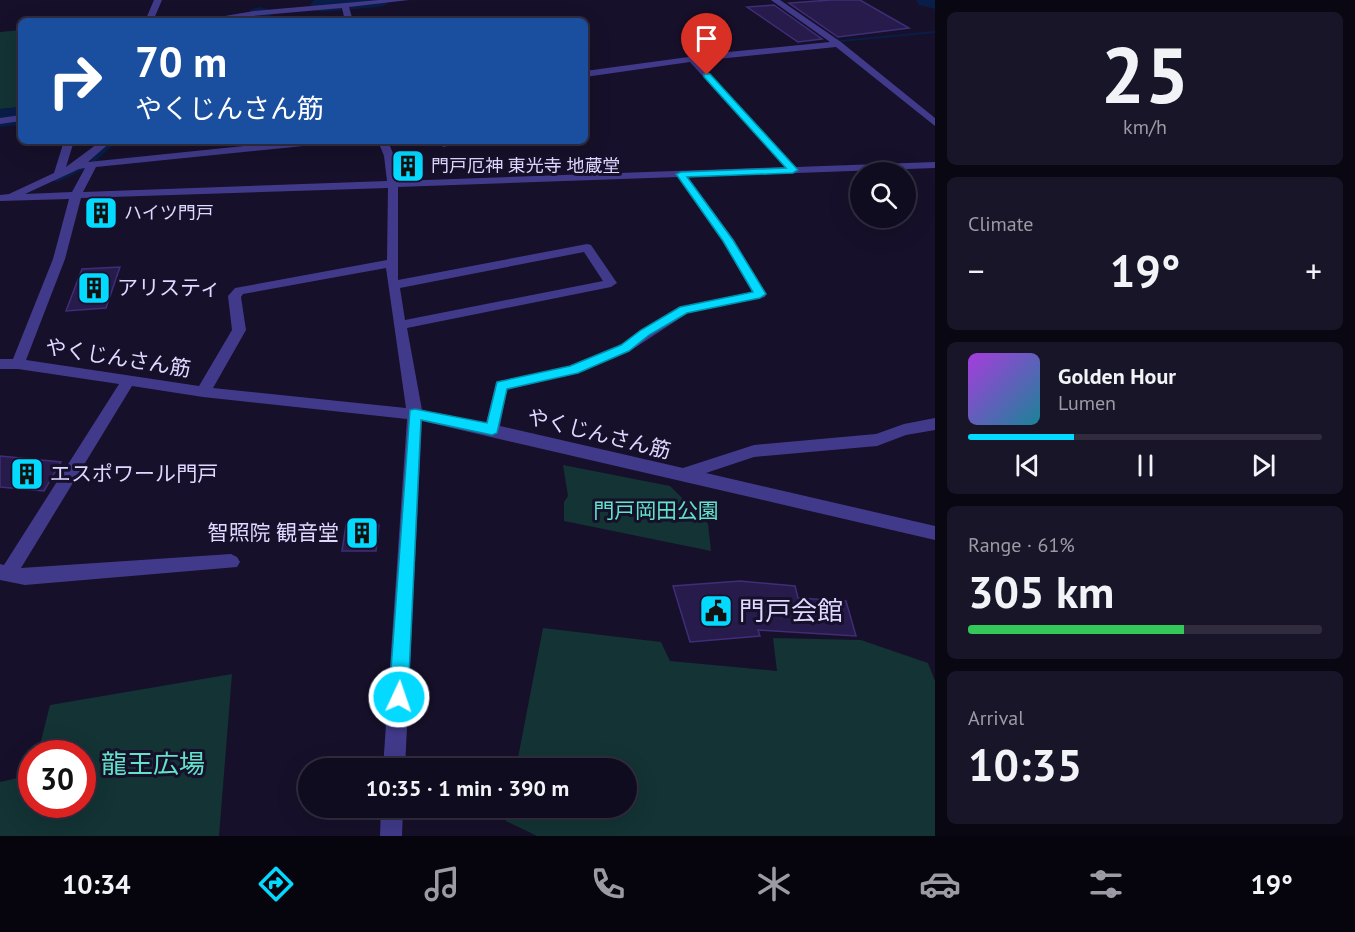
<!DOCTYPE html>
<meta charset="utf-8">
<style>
:root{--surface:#100c20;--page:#191529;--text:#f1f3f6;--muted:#9c9ba5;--line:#302c3e;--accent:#04d9ff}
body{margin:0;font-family:"PT Sans","Noto Sans JP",sans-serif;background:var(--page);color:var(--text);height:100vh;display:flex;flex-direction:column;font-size:22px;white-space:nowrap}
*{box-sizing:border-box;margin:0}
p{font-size:20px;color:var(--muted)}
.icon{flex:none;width:33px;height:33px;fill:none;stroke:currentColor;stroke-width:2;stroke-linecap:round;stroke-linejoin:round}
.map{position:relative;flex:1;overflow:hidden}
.details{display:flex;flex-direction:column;gap:12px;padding:12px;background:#090712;width:420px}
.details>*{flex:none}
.banner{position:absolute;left:18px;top:18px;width:570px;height:126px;border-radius:9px;box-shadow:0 6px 24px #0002,0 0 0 2px var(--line);background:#1a4fa0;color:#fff;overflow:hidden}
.buttons{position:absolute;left:850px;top:162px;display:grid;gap:12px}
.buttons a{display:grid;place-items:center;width:66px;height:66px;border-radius:50%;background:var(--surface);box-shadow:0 6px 24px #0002,0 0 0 2px var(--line);font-size:30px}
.speed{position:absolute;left:18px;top:740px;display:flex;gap:12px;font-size:30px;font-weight:700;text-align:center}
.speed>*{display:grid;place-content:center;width:78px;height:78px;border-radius:50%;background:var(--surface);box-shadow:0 6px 24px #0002,0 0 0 2px var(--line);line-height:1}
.speed .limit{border:9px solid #d22;background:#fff;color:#111}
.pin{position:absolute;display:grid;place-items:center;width:51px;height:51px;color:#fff;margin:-62px -26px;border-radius:50% 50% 50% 0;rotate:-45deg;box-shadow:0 0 6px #0007}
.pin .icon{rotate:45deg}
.me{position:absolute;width:66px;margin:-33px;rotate:3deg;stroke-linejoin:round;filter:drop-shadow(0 0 4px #0008)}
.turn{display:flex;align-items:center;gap:21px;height:126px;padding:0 18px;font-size:27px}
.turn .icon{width:78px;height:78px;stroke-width:2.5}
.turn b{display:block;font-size:42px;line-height:51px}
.big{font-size:45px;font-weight:700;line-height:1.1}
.details .card{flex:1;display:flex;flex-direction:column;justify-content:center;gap:9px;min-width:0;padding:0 21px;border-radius:9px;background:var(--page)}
.details .dial{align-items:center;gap:0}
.dial b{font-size:78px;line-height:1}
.song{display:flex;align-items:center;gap:18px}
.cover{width:72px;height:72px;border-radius:9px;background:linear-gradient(135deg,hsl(280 70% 55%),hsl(190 70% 35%))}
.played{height:6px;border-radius:3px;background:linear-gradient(90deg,var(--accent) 30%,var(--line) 30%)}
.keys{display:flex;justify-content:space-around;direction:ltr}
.heat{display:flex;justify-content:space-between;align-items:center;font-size:33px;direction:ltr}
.charge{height:9px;border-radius:4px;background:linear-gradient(90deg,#34c759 61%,var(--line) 0)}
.trip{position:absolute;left:298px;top:758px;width:339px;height:60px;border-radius:30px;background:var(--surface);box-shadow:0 6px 24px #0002,0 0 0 2px var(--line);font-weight:700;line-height:60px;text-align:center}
.menu{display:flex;height:96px;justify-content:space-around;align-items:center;background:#06050d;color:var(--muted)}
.menu .icon{width:42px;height:42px}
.menu .selected{color:var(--accent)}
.menu b{font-size:27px;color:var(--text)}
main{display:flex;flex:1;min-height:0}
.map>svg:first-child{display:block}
.green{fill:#133334}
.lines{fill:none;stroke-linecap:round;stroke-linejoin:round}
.stream{fill:#091d49;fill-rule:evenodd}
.river{fill:#091d49;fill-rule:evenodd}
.building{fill:#271b4b;stroke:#402d78;stroke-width:1.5}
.minor{fill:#413a8a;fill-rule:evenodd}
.route{fill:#04d9ff;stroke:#038da6;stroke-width:1.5}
.labels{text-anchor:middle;stroke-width:6;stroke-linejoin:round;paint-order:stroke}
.far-poi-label{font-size:18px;fill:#dfd8ff;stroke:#16102a;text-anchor:start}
.poi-label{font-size:21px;fill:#dfd8ff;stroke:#16102a;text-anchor:start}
.street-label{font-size:21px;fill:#dfd8ff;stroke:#16102a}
.park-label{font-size:21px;fill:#60e3c9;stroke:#16102a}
.near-poi-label{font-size:26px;fill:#dfd8ff;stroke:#16102a;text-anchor:start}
.near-park-label{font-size:26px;fill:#60e3c9;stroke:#16102a}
</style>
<main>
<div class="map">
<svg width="935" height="836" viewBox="0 0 935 836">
<rect width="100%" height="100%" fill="#16102a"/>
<path class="green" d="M21,30v77l-21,2v-77z
M563,465l107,21 38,38 3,27 -147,-30v-19l4,-6z
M543,628l118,14 9,19 107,10 -4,-33 88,2 67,23 7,18v155h-398l-31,-15 3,-14h118v-39h-111z
M232,674l-13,162h-219v-54l31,-7 1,29h50v-51h-44l12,-48z"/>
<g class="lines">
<path class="stream" d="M935,31v2l-94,9 -2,-1 2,-1z
M112,141h5l-22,21h-4v-2z
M83,166l2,1v2l-28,13 -5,-1z"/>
<path class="river" d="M314,0h75l-3,5 -8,2 -56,5 -8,-2 -4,-5z
M916,0h19v9l-16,-4z
M260,7l8,2 4,5 -6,7h-27l13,-12z
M21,107v18l-21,2v-18z"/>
</g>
<path class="building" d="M831,0h29l49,28 -71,9 -49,-34z
M774,5l48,34 -24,3 -51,-35z
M120,267l-14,41 -40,3 16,-42z
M0,456l61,6 -17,29 -44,-4z
M346,525h33l-3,26h-34z
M740,581l55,5 3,12 48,3 10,35 -98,-6 2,6 -70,6 -17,-56z"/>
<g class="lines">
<path class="minor" d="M154,0h8l-9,21h-8z
M379,0h30l-60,7 4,14h-8l-3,-13 -146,13 58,-10z
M771,0h9l61,42 94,76v8l-99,-79 -138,14 98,106 139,-5v6l-247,9 46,63 32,54 -1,3 -77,16 -58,38 -52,22 -71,17 -7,36 183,42 71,-23 122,-11 28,-10 31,-6v12l-29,5 -29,11 -123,11 -48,16 229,53v14l-513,-119 -17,347h-22l24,-349 -204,-22 -71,-11 -111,182 210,-14 6,3 3,5 -3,5 -212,18 -25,-5v-16l4,1 115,-181 -101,-15h-18v-10h13l40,-100 16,-60 -69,2v-6l9,-1 45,-21 10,-32h10l-8,26 35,-26h11l-24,21 205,-21h35l-5,3 -227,23 -13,25 304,-11 -3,-25 -6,-15h10l6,15 4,25 387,-14 -95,-105 -105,15v-6l133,-18 112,-11zM85,168l-13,24 -47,2 54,-25zM678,177l44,63 30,52 -73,15 -59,38 -50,21 -74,16 -10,41 -64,-13 -15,-82 204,-41 6,-4 -26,-38 -4,-1 -189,36v-93zM388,188l-1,72 -152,28 -7,8 4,34 -33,56 -173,-26 39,-101 16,-61zM584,252l19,29 -198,39 -5,-32zM386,268l20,140 -193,-20 33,-58 -5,-33 2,-3z
M21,115v6l-21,3v-6z
M441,141h10l1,4 -9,2z
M381,807h22l-1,29h-22z"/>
</g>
<path class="route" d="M704,74h6l88,96 -5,3 -106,4 46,63 33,54 -6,4 -73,15 -38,22 -20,16 -51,22 -71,16 -10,44 -5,2 -71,-15 -13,277 -3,7 -6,2 -7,-2 -3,-7 21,-287 5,-1 72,14 10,-41 73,-16 51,-21 20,-15 39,-23 73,-15 -30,-51 -47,-67 5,-2 105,-4 -82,-91z"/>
<defs>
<symbol id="building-square" viewBox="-11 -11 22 22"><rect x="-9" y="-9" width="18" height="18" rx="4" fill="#04d9ff" stroke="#16102a"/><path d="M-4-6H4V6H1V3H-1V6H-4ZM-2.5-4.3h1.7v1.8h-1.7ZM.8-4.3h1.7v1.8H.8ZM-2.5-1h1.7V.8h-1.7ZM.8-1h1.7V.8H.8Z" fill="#111"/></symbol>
<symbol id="civic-square" viewBox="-11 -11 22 22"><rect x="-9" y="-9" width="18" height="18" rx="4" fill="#04d9ff" stroke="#16102a"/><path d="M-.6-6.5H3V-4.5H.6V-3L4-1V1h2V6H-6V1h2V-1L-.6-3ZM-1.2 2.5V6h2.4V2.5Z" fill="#111"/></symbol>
</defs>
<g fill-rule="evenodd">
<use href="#building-square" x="389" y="147" width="38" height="38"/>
<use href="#building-square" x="82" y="194" width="38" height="38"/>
<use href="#building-square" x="75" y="269" width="38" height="38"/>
<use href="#building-square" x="8" y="455" width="38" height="38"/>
<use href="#building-square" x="343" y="514" width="38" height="38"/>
<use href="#civic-square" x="697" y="592" width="38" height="38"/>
</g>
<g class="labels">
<g class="far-poi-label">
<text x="431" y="172">門戸厄神 東光寺 地蔵堂</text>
<text x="124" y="219">ハイツ門戸</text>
</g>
<g class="poi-label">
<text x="117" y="295">アリスティ</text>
<text x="50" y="481">エスポワール門戸</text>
<text x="339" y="540" text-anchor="end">智照院 観音堂</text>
</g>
<g class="street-label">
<text transform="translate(118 358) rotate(9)" y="7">やくじんさん筋</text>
<text transform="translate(599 434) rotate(14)" y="7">やくじんさん筋</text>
</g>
<g class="park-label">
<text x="656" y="518">門戸岡田公園</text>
</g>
<g class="near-poi-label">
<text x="739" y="620">門戸会館</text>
</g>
<g class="near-park-label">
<text x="153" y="773">龍王広場</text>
</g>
</g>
</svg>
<div class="buttons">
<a><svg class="icon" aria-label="search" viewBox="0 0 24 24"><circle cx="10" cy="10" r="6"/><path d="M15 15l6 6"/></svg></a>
</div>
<div class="speed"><div class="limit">30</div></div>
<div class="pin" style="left:707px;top:75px;background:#d93025"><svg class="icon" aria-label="arrive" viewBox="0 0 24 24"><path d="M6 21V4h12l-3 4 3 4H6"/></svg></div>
<svg class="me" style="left:399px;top:697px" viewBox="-20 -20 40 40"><circle r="17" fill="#04d9ff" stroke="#fff" stroke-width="3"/><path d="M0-11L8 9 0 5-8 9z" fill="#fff"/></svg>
<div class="trip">10:35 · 1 min · 390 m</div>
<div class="banner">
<div class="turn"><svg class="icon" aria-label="right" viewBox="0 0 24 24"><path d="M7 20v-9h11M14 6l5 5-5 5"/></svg><div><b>70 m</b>やくじんさん筋</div></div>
</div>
</div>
<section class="details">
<div class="card dial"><b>25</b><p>km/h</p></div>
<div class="card"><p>Climate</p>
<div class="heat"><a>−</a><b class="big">19°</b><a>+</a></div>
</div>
<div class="card">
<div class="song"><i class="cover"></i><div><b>Golden Hour</b><p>Lumen</p></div></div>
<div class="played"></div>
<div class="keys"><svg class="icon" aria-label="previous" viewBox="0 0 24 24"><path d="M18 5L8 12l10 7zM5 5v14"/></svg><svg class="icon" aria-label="pause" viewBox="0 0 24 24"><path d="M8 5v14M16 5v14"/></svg><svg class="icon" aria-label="next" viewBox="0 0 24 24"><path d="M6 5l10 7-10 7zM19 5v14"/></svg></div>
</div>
<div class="card"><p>Range · 61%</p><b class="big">305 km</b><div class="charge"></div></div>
<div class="card"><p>Arrival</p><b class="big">10:35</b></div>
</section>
</main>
<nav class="menu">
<b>10:34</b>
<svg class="icon selected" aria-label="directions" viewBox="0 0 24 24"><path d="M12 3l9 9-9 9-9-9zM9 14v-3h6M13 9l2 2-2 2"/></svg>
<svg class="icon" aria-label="music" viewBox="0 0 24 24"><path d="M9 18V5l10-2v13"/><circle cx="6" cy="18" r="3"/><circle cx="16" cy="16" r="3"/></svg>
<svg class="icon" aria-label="phone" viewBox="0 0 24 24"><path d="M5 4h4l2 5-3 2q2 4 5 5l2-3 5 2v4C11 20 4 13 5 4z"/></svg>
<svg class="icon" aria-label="climate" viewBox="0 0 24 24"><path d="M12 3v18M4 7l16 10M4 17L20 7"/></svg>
<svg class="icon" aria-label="car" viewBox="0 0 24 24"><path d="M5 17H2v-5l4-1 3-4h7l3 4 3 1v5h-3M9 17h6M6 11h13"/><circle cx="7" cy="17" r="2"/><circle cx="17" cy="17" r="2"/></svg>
<svg class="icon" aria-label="filters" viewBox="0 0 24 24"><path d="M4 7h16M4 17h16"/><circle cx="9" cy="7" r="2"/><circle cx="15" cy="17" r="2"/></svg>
<b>19°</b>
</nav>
